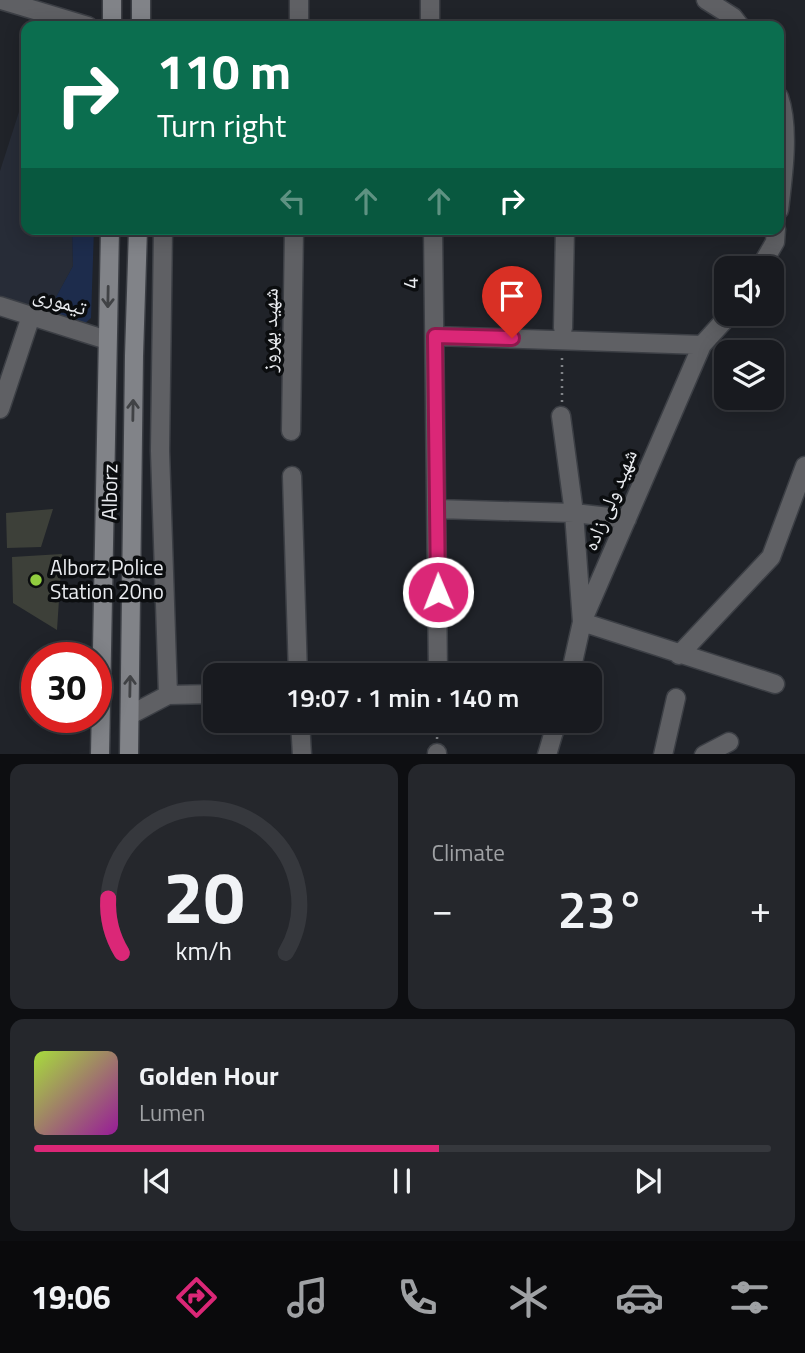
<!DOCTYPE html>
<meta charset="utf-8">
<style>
:root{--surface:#181a1f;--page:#25272c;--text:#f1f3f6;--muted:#9fa1a4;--line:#36383d;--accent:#db2777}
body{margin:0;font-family:"Titillium Web","Noto Naskh Arabic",sans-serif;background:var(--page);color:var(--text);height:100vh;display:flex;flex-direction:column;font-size:26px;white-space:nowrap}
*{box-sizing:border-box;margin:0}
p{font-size:23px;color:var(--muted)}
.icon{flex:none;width:38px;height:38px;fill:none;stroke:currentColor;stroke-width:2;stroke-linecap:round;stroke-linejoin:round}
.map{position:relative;height:754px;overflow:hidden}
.drawer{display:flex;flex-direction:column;gap:10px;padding:10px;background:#0d0e11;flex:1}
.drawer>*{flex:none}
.banner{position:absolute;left:21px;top:21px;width:763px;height:214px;border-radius:14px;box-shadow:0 4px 18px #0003,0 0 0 2px var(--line);background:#0b6e4f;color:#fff;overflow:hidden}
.tools{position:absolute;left:714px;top:256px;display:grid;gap:14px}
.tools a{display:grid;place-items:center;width:70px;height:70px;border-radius:14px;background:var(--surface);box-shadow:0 4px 18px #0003,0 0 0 2px var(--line);font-size:35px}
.speed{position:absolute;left:21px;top:642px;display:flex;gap:14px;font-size:35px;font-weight:700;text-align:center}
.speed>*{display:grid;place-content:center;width:91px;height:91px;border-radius:50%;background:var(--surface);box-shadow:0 4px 18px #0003,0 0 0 2px var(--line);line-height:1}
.speed .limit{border:10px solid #d22;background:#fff;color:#111}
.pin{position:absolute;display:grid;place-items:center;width:60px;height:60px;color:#fff;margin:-72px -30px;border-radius:50% 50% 50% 0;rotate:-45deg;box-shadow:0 0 7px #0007}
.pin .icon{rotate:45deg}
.me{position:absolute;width:77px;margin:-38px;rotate:359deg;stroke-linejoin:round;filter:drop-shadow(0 0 5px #0008)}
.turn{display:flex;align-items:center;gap:24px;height:147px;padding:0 21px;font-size:32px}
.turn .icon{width:91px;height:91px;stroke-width:2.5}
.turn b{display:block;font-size:49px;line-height:60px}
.lanes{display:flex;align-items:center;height:66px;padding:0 21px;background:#0003;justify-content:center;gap:35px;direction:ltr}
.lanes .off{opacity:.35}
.big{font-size:52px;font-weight:600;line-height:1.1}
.drawer .card{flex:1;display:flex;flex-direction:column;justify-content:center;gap:10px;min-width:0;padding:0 24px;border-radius:14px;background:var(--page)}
.drawer .dial{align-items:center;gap:0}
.dial svg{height:182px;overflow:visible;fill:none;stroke:var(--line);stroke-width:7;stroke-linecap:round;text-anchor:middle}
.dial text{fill:var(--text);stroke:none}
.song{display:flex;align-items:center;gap:21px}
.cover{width:84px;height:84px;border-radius:10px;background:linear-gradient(135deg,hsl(80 70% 55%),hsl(300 70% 35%))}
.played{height:7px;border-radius:4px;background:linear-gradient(90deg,var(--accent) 55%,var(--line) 55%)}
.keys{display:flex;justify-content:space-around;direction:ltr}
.heat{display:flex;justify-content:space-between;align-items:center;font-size:38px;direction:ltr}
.drawer .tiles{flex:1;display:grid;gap:10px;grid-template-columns:1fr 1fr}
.card:last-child{grid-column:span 2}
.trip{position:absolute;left:203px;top:663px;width:399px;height:70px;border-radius:14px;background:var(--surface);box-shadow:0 4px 18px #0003,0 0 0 2px var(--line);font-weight:600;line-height:70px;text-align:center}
.tab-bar{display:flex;height:112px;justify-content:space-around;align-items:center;background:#0a0a0c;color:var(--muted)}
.tab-bar .icon{width:49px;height:49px}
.tab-bar .on{color:var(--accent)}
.tab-bar b{font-size:32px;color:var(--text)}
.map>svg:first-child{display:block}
.built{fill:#272c37}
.green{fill:#1d2c4c}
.building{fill:#3d4039}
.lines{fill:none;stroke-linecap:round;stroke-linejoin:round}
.minor-casing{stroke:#3c3f45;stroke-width:21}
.secondary-casing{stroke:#3c3f45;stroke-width:21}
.path{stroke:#808388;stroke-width:2.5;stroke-dasharray:2 5;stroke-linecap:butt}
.minor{stroke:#5f6064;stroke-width:18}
.secondary{stroke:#818388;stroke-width:18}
.oneway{stroke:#404245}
.route-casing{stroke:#8e194d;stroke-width:18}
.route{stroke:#db2777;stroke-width:12}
.poi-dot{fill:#91cd3f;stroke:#0b0d0f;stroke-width:2.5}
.labels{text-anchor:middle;stroke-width:7;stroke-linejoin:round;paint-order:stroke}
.street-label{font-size:21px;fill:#eaecf0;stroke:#0b0d0f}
.poi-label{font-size:21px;fill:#eaecf0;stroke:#0b0d0f;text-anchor:start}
</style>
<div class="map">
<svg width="805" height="755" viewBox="0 0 805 755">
<rect width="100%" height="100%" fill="#202329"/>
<path class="built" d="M26,90v139h46l1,37 -18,33 -16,12 -39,-14v-126z"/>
<path class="green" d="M72,229h22l-3,89 -8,7 -44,-14 16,-12 18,-33z"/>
<path class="building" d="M53,509l-12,38 -34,1 -1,-35z
M62,554l-5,76 -44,-27 -1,-46z"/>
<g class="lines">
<defs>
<path id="minor" d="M1,0l87,26
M706,0l27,17 7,9
M299,26v-26
M430,26v-26
M779,97c11,31 4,80 0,113
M163,229l-3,222 8,244
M433,229l5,447
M760,268l15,-26 1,-13
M0,306l107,34
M563,328l2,-99
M435,336l267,9
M0,409l31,-93
M561,416l13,97 8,109 193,62
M291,431l3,-202
M292,476l6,200
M437,509l137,4 53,6
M679,655l92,-98 34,-91
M570,676l12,-54 120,-277 29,-32
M130,715l38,-20 47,-1
M300,721l2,34
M437,753v2
M547,755l10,-34
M663,755l13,-57
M704,755l25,-13"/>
<path id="secondary" d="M112,26v-26
M141,26v-26
M100,755l10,-526
M129,755l5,-399 4,-127"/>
</defs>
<use href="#minor" class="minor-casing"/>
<use href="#secondary" class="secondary-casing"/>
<path class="path" d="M562,402v-46
M437,739l1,-18"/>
<use href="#minor" class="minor"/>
<use href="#secondary" class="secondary"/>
</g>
<defs><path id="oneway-shaft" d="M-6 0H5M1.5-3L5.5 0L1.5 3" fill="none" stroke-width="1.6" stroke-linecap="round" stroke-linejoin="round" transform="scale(1.75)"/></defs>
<g class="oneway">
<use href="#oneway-shaft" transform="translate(108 297) rotate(91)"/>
<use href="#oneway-shaft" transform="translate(133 410) rotate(-89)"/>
<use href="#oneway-shaft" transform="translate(130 686) rotate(-89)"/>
</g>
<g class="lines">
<defs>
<path id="route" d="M438,592l-3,-256 77,2"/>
</defs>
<use href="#route" class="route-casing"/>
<use href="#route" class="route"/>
</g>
<circle class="poi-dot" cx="36" cy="580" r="7"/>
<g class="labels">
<g class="street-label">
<text transform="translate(411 283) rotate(-91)" y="7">4</text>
<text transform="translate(60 301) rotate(17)" y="7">تیموری</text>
<text transform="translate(270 330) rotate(-89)" y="7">شهید بهروز</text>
<text transform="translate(110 492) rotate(-89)" y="7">Alborz</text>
<text transform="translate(610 500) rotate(-67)" y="7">شهید ولی زاده</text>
</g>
<g class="poi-label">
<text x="50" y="575">Alborz Police<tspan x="50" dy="24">Station 20no</tspan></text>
</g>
</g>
</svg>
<div class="tools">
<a><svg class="icon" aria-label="sound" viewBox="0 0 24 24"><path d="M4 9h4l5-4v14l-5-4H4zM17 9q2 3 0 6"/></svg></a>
<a><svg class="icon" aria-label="layers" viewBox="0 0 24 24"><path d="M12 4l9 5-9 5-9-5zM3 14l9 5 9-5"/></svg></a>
</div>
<div class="speed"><div class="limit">30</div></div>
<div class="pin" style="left:512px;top:338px;background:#d93025"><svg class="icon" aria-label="arrive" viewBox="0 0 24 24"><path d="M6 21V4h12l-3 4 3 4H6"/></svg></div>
<svg class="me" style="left:438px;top:592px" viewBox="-20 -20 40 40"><circle r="17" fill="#db2777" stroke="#fff" stroke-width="3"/><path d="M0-11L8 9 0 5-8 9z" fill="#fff"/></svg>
<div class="trip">19:07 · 1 min · 140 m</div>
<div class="banner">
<div class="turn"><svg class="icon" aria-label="right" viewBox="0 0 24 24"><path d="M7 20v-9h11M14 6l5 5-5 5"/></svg><div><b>110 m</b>Turn right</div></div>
<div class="lanes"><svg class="icon off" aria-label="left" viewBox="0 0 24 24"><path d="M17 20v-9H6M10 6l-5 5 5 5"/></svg><svg class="icon off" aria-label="ahead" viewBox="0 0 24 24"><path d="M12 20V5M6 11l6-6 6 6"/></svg><svg class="icon off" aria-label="ahead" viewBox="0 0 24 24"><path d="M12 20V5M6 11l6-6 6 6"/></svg><svg class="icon" aria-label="right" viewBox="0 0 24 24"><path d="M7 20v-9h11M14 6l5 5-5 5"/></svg></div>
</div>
</div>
<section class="drawer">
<div class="tiles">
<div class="card dial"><svg viewBox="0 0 100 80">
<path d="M14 69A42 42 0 1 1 86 69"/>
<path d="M14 69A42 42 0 0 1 8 45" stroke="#db2777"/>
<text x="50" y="56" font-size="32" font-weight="700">20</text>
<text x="50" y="72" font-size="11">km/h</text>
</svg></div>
<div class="card"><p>Climate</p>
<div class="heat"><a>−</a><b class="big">23°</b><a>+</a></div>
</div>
<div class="card">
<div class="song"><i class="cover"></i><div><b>Golden Hour</b><p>Lumen</p></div></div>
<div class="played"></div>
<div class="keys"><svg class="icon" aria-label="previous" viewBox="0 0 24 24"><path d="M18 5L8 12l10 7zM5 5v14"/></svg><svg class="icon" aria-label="pause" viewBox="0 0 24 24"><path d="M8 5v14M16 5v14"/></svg><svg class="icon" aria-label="next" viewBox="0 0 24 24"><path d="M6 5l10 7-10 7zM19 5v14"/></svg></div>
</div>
</div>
</section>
<nav class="tab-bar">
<b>19:06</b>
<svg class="icon on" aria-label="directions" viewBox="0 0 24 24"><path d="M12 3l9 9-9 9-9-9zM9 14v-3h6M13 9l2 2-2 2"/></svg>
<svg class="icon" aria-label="music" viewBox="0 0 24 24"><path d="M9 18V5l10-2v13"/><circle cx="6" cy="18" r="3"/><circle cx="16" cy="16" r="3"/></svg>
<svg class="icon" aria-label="phone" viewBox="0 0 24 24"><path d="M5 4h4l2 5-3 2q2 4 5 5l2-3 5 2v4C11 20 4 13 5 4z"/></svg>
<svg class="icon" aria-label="climate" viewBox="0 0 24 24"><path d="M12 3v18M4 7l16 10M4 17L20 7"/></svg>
<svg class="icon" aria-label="car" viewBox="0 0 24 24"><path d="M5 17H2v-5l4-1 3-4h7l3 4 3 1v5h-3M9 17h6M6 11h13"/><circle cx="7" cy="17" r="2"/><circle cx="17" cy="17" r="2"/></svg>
<svg class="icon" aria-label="filters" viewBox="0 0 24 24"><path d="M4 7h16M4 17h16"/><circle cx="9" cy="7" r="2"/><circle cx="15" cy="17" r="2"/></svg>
</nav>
